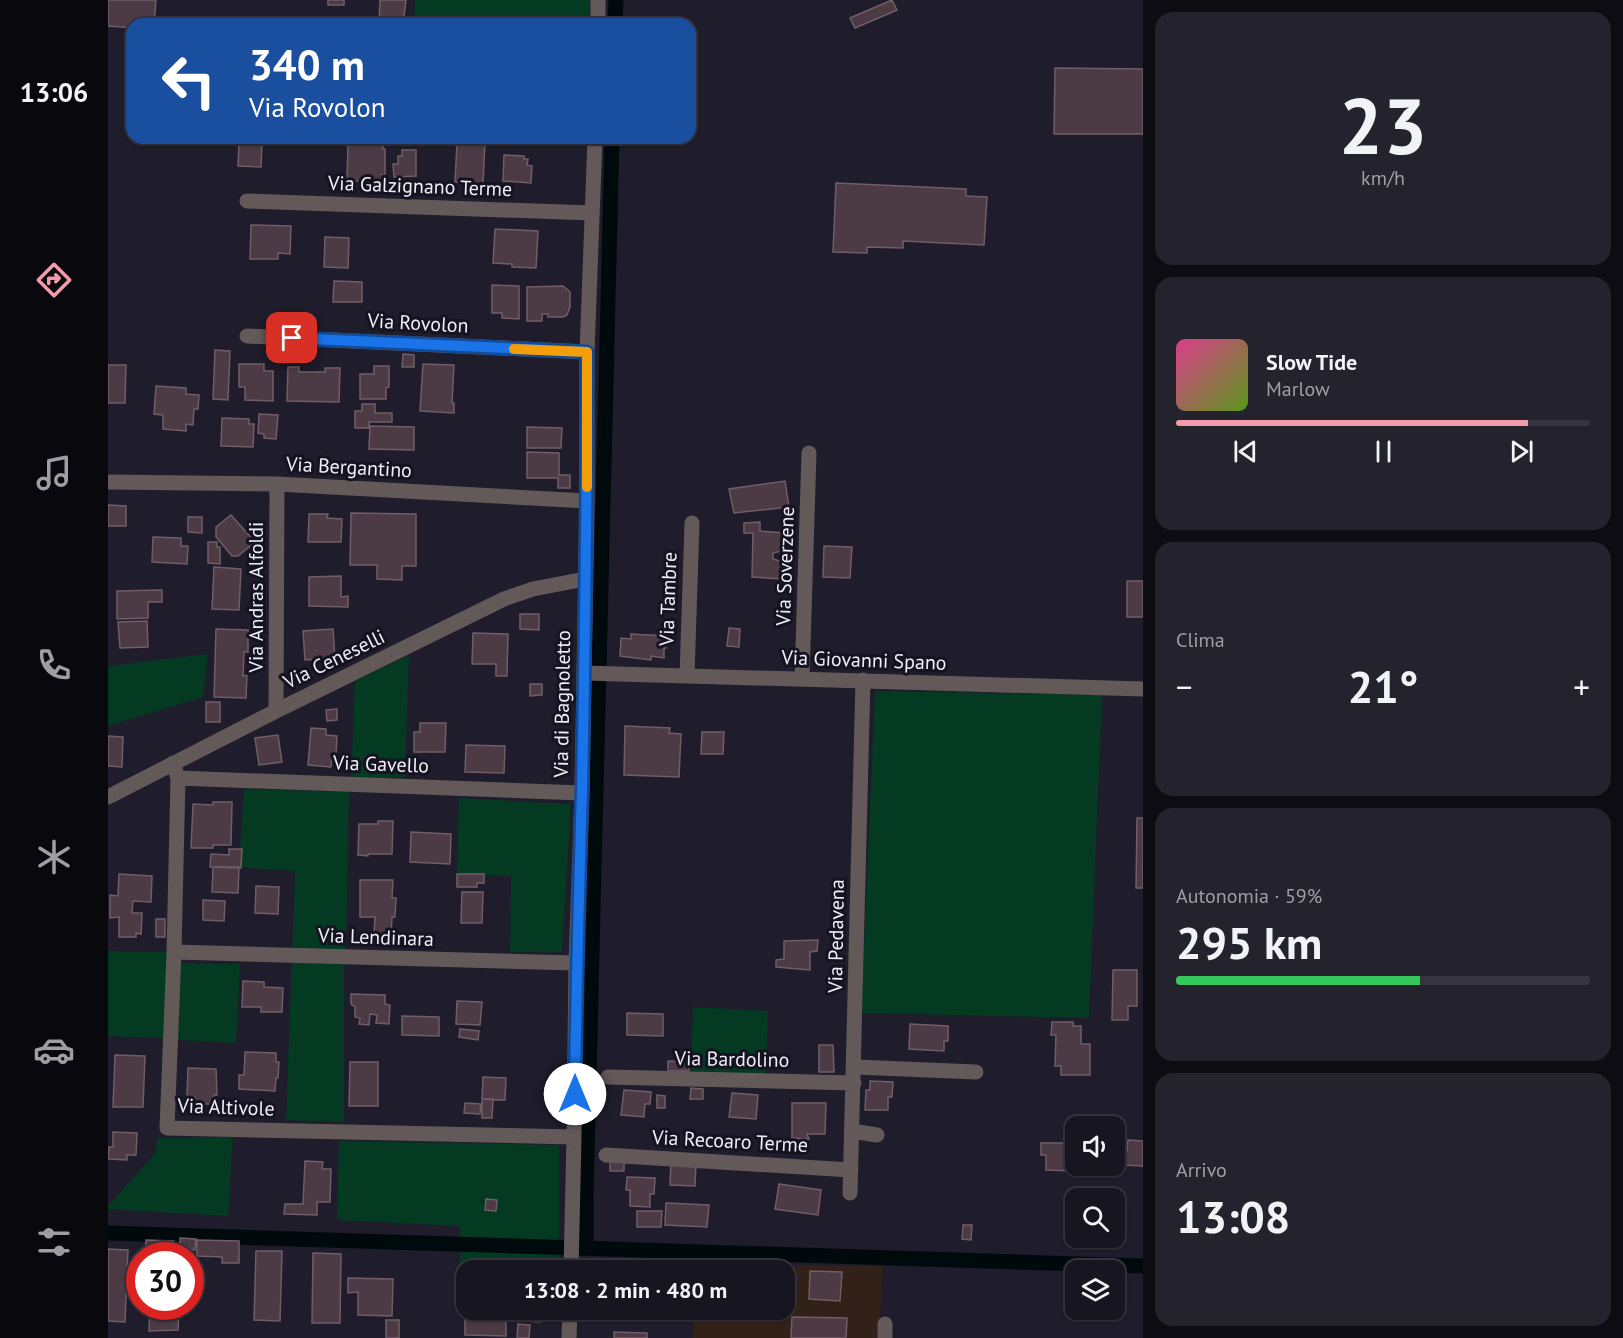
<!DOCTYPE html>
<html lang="it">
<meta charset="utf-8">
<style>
:root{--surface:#171520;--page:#24222d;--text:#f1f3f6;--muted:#9e9fa5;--line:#36343e;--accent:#f39aab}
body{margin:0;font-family:"PT Sans",sans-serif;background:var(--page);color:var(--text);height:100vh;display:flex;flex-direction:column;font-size:22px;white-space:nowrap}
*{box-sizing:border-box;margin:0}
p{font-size:20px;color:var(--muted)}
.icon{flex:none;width:33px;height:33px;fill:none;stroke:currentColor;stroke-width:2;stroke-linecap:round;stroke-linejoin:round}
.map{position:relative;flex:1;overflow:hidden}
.side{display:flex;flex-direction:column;gap:12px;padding:12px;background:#0d0c12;width:480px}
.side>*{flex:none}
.top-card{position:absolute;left:18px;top:18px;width:570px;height:126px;border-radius:18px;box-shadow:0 2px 4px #0004,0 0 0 2px var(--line);background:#1a4fa0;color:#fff;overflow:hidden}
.fabs{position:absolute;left:957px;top:1116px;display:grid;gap:12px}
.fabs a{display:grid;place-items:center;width:60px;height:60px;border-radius:12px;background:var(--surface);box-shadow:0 2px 4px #0004,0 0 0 2px var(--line);font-size:30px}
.speed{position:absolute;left:18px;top:1242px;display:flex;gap:12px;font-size:30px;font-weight:700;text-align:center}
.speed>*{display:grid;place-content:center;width:78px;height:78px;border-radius:50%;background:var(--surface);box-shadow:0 2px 4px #0004,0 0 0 2px var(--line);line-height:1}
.speed .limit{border:9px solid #d22;background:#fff;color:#111}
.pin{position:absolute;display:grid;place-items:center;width:51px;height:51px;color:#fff;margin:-26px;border-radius:12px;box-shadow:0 3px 9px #0006}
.me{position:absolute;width:66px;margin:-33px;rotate:0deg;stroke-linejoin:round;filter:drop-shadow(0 0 4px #0008)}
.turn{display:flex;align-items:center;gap:21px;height:126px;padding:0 24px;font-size:27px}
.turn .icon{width:78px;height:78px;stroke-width:2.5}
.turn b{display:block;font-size:42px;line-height:51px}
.big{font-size:45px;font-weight:600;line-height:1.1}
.side .tile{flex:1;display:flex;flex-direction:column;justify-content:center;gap:9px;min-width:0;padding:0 21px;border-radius:18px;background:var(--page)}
.side .dial{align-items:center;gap:0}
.dial b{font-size:78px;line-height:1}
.song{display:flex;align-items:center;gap:18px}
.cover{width:72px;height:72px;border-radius:9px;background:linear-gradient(135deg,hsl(330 70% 55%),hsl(90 70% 35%))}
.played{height:6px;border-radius:3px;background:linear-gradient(90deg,var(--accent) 85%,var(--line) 85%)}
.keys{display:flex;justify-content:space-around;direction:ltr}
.heat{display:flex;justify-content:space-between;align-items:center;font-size:33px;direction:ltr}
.charge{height:9px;border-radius:4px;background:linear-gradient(90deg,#34c759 59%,var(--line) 0)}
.trip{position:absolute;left:348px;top:1260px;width:339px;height:60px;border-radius:18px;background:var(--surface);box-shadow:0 2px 4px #0004,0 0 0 2px var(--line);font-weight:600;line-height:60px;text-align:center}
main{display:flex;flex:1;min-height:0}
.tab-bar{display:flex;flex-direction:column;width:108px;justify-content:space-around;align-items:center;background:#09080d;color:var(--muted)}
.tab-bar .icon{width:42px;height:42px}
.tab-bar .active{color:var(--accent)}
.tab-bar b{font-size:27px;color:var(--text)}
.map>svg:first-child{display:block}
.industrial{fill:#322119}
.green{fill:#043a22}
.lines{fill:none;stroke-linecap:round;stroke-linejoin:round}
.canal{stroke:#000a0d;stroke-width:15}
.building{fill:#4c3a44;stroke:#715d67;stroke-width:1.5}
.street{stroke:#635959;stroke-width:15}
.route-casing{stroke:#114b97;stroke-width:15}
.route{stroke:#1a73e8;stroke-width:10}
.slow{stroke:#f59e0b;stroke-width:10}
.labels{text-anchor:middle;stroke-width:6;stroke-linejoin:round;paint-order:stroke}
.street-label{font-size:20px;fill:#efedf8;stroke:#161321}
</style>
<main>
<nav class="tab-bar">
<b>13:06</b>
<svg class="icon active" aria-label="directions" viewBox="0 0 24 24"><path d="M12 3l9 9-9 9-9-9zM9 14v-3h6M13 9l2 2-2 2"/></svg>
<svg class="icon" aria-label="music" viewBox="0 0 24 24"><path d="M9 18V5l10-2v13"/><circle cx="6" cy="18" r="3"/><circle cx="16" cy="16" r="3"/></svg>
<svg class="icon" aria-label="phone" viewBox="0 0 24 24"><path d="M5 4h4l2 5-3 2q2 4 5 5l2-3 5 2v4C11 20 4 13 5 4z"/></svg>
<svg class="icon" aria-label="climate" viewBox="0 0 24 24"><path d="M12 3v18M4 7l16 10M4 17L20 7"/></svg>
<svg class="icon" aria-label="car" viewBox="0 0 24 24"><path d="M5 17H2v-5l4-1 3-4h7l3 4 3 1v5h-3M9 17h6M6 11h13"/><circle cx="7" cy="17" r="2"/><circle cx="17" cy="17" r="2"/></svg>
<svg class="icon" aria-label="filters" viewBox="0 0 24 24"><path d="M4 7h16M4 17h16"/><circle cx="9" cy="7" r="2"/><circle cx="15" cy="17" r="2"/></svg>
</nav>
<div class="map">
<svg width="1035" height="1338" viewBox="0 0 1035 1338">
<rect width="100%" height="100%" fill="#1f1c2b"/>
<path class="industrial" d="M587,1264l188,2 -4,72h-186l1,-28h90v-40h-90z"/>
<path class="green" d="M307,0h175l-1,24h-175z
M100,654l-5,43 -95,29v-60z
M301,655l-4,122 -54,2 4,-98z
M767,691l227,4 -13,323 -228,-5z
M136,789l105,3 -3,155 -2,21v154l-58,-2 9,-249 -56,-4z
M351,798l112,6 -9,148h-52l1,-76 -54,-2z
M0,951l59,1 -4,86 -55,-2z
M72,963l60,1 -4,79 -58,-3z
M585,1007l75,4 -2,66 -75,-4z
M125,1137l-5,79 -120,-7v-3l48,-54 1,-14z
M231,1141l220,4v125h-93v28h-10l5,-46 -2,-26 -122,-6z"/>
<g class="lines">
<path class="canal" d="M507,24l1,-24
M0,1233l1035,33
M478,1248v-51l26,-1059"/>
</g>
<path class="building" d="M0,0h48l-2,24h-22v4l-24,-2z
M220,0h16v5h-16z
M272,0h26l-3,24h-24z
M784,0l5,10 -42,18 -5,-10z
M947,68l88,1v65h-89z
M131,142l23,1 -1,24 -23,-1z
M349,142l28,1 -2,40 -28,-1z
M240,143h35v6h2v27l-3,-1v6h-35z
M294,150h14v26l-22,1 -1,-13h5v-8h4z
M396,155l20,1v3h4l-1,6 5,1 -1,17 -28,-2z
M728,183l130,6v7l21,1 -3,48 -81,-4v7l-36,-1v6l-34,-1z
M143,225l40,1 -1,28 -12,-1v6h-28z
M387,229l43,2 -2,37 -24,-1v-3l-19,-1z
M217,237l24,1 -1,30 -24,-1z
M226,281l28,1v20h-29z
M384,285l27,1v33l-17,-1v-5h-10z
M455,286l7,6v15l-3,8 -4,2h-15v-3h-6v7h-15v-34z
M107,350l15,1 -2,49 -15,-1z
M295,354l11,1v12h-12z
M131,364h25v7h9v30l-28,-1v-13h-6z
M315,364l31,1 -2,38h2v10l-34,-2z
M0,365h18l-1,38h-17z
M266,366h15v21l-3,1v11h-26v-25h14z
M180,367h11v5h26v-4h15l-1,34 -52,-1z
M48,386l30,2v6l13,1 -1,14h-4l-1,16 -7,-1v7l-23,-2v-14l-9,-1z
M254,404h13v9h17v9h-23v6h-14v-17h7z
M151,414l19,1 -2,24 -12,-1v-4l-6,-1z
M114,418l27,1v5h5l-1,23 -32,-1z
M262,426l44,1v23l-45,-1z
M419,427l35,1 -1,20h-34z
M419,452l32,1v22h11v13h-12v-10h-31z
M677,481l4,26 -55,6 -5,-24z
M0,505l18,1v20h-18z
M243,513l65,1v52h-14v14l-25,-1v-14h-27z
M201,514h19l-1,4 15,1 -1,23h-33z
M123,515l24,27 -17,14h-6l-16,-19v-10z
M80,517h14v16l-14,-1z
M652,522v9l25,2 1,17 -13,3v6l10,3v17l-31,-2 1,-44h-9v-10z
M45,537l28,1v8h7l-1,18 -35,-2z
M100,542h9v5h3v17l-12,-1z
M716,546l28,1 -2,31 -27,-1z
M106,567l27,2 -2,41 -27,-1z
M233,576v21l7,-1v11l-39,-1v-29z
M1019,581h16v36h-16z
M54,590v12h-14v16l-31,1v-28z
M412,614h19v16l-19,-1z
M39,621l1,26 -28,1 -2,-26z
M621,628l11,1 -1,18 -12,-1z
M108,629l32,1v22h-4l-1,24 4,-1 -1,23 -32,-1z
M225,629l2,29 -30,2 -2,-29z
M365,633l35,1 -1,42h-11v-12h-24z
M523,634l35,2v12h-2v10l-13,-2v4l-31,-4 1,-18 10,1z
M422,684h12v11l-12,1z
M98,702h14v20h-14z
M229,709v11l-10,1 -1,-11z
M312,723h26l-1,29h-31v-20h6z
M517,726l45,2 -1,5 12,1 -2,43 -55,-2z
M203,728l15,1v6l11,1 -1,19h-4l-1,12 -23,-2z
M594,732h22l-1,22h-22z
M170,735l4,27 -23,3 -4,-27z
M0,736l15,1 -1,30 -14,-1z
M358,745l39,1 -1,27 -39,-1z
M105,802h19l-1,43h-18v3h-22l2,-44 20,1z
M1029,818h6v70h-7z
M270,821h15l-1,33h-24v2l-10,-1 1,-31h19z
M303,832l40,2 -1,30 -40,-2z
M121,849h13l-1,19 -31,-1 1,-13 18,1z
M105,867h26l-1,26 -26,-1z
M11,874l33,2 -1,26 -18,-1 -1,12h10l-1,21 -5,-1v4h-17v-20l-9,1v-23l8,1z
M349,874h27v9h-7v4h-20z
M252,880h33l-1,18h4l-1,19h-3l-1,18h-17l1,-18h-15z
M148,886l23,1 -1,27 -23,-1z
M354,892h21l-1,31h-21z
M95,900l22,1 -1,20 -21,-1z
M48,919h9v18h-9z
M710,940l-1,11 -7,1v18l-34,-3v-7l8,-1v-18z
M1005,970h24v36h-9v14h-16z
M135,981l21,1v5l19,1 -1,24h-21v-5h-19z
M243,994l34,1v9l5,1 -1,19 -13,-1 1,-8 -7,-1 -1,11 -10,-1 1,-6 -5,-1v-10l-4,-3z
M349,1001l25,1 -2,23 -24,-1z
M519,1013l36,1v22l-36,-1z
M294,1016l37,1v19l-37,-1z
M944,1022h21v4h8v18h9v31h-29v-9h-6l1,-31h-5z
M802,1024l38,2v15h-4v10l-35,-2z
M352,1029l19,2 -1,9 -19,-3z
M711,1045h14l1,27h-15z
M137,1052l31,1v9h3l-1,16h-2l-1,13 -36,-2v-14h5z
M7,1055l30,1 -2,51h-30z
M560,1061l21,1v9h-21z
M242,1062h28v44h-29z
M80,1068l28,1 1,26h-3v9h-20l1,-7h-8z
M375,1077l23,1 -1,22 -23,-1z
M762,1081l23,1 -1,15h-4v13h-23l1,-20h4z
M583,1088l12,1v10h-13z
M516,1090l27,2 -1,12h-5l-1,13 -23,-2z
M624,1093l26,2 -2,24 -27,-2z
M549,1095l8,1v12h-8z
M374,1099h11l-1,19h-10z
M357,1103l16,1 -1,10 -16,-1z
M684,1103h34l-1,31h-18l2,5 -17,-1z
M5,1132l24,1 -1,22h-9v5l-19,-1 1,-12h4z
M1020,1140l15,1v25l-20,-1 1,-14h3z
M933,1143h35l-2,28 -28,-1v-15h-5z
M502,1160h14v11h-14z
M197,1161l18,1 -1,7h9l-1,33h-13v13l-33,-1 1,-10h18z
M563,1161l25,2 -1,23 -25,-1z
M519,1177l28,1 -1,16h-4v13l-20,-1v-16h-4z
M671,1184l42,6 -3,25 -43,-6z
M378,1199l11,1 -1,11 -11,-1z
M558,1203l43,2 -2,22 -42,-2z
M529,1211h25l-1,16h-24z
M855,1225h9l-1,15 -9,-1z
M72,1238l16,1 -1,11 -14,-1v7h-36l1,-16 28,1v5l6,1z
M89,1240l42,1v22h-17v-6l-25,-1z
M0,1249l20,1 -3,72 -17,-1z
M148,1251h26l-2,70 -26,-1z
M205,1253l28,1 -1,69h-28z
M507,1261l25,1v8h-25z
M702,1271l32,1 -2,29 -31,-2z
M240,1278l45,1 -1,37 -34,-1v-23l-10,1z
M42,1306h29l-1,24 -29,1z
M357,1310l41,1v25l-41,-1z
M417,1310h23l-1,3h-7v9l-15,-1z
M684,1317l55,1 -1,20h-55z
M278,1320h13v18h-13z
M410,1324l12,1 -1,13h-12z
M506,1332l33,1v5h-33z"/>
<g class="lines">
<path class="street" d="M490,24v-24
M139,201l345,12
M139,336l340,16
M0,482l169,2 310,17
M476,673l559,16
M579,676l5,-153
M694,679l7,-226
M168,711l1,-227
M65,763l5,15 -4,174 -7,176 407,9
M70,778l404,15
M0,797l168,-86 228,-112 29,-10 52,-10
M66,952l402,11
M747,1067l121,5
M500,1077l246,6
M744,1131l25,4
M498,1155l245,15
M742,1193l13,-513
M463,1270l3,-133 2,-174 6,-170 5,-292v-149l8,-214
M461,1338l1,-28
M777,1338v-14"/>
</g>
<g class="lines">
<defs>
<path id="route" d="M184,338l295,14c0,146 -2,292 -5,437 -3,102 -6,203 -7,305"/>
</defs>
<use href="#route" class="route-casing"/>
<use href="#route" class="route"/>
<path class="slow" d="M406,349l73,3v135"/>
</g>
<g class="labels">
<g class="street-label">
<text transform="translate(312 186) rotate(2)" y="7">Via Galzignano Terme</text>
<text transform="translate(310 323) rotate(3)" y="7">Via Rovolon</text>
<text transform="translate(241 467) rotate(3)" y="7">Via Bergantino</text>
<text transform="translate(677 566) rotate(-88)" y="7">Via Soverzene</text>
<text transform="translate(148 597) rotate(-90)" y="7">Via Andras Alfoldi</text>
<text transform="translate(560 599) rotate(-88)" y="7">Via Tambre</text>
<text transform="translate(226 659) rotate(-26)" y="7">Via Ceneselli</text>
<text transform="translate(756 660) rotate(2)" y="7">Via Giovanni Spano</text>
<text transform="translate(454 704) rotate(-89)" y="7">Via di Bagnoletto</text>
<text transform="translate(273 764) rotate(2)" y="7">Via Gavello</text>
<text transform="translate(728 936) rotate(-89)" y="7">Via Pedavena</text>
<text transform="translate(268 937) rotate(2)" y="7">Via Lendinara</text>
<text transform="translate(624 1059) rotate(1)" y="7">Via Bardolino</text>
<text transform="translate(118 1107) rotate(2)" y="7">Via Altivole</text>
<text transform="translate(622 1141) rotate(3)" y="7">Via Recoaro Terme</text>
</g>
</g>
</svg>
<div class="fabs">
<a><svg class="icon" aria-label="sound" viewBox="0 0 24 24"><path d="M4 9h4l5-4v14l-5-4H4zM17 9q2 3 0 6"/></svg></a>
<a><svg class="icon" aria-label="search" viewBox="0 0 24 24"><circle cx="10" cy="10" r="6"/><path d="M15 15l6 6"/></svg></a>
<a><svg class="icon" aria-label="layers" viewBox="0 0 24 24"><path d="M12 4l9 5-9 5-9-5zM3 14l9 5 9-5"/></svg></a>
</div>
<div class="speed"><div class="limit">30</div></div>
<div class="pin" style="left:184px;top:338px;background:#d93025"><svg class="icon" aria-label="arrive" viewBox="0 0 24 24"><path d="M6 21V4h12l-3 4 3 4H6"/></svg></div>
<svg class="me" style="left:467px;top:1094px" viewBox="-20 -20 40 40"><circle r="19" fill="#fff"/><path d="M0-13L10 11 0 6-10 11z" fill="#1a73e8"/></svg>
<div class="trip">13:08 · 2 min · 480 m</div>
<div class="top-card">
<div class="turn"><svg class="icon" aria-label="left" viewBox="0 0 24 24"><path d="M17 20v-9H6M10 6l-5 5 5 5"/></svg><div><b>340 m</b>Via Rovolon</div></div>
</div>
</div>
<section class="side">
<div class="tile dial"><b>23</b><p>km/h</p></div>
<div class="tile">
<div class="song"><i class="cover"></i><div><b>Slow Tide</b><p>Marlow</p></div></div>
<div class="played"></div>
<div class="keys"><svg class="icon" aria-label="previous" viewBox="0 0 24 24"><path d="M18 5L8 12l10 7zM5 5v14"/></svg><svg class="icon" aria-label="pause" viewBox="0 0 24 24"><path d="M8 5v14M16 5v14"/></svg><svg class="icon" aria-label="next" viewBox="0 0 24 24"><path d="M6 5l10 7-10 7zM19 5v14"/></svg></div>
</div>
<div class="tile"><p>Clima</p>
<div class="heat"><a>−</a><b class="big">21°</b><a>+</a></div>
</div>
<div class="tile"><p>Autonomia · 59%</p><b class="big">295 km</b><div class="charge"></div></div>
<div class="tile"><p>Arrivo</p><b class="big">13:08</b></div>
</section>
</main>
